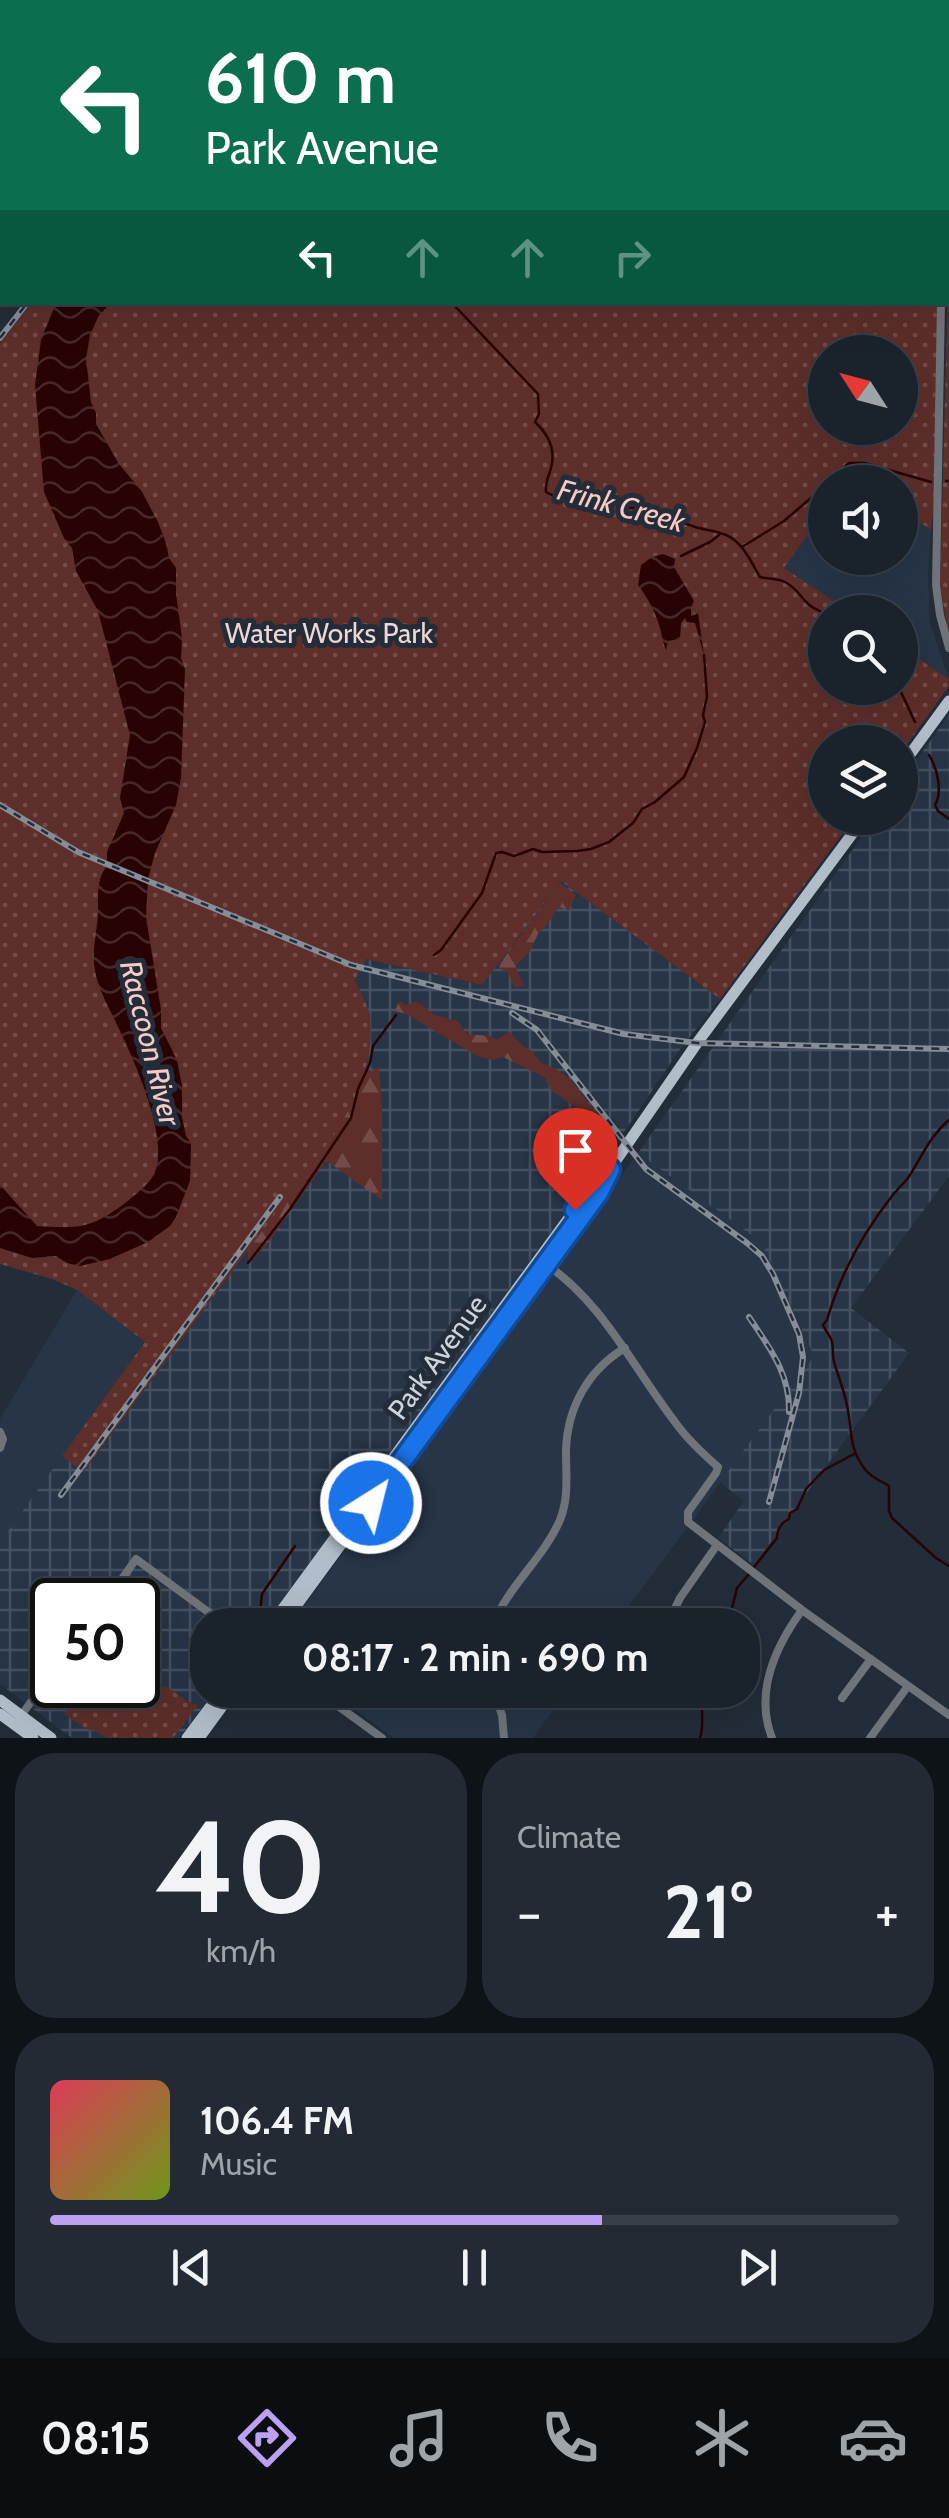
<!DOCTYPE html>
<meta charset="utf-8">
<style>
:root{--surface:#1a222b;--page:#232a33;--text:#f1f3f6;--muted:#9fa4a9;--line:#383f47;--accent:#bca0f2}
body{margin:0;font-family:Cabin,sans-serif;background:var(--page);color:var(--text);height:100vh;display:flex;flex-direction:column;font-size:38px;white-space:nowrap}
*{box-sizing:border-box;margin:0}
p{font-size:32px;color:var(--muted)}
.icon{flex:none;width:55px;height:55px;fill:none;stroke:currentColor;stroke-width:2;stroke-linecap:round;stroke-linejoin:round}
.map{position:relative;height:1738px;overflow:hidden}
.details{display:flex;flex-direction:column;gap:15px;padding:15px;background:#0e1318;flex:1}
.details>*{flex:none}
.top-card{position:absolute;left:0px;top:0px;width:950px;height:305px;box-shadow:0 10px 40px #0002,0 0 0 2px var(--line);background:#0b6e4f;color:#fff;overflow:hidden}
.needle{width:65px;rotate:306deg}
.buttons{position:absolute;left:808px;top:335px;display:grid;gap:20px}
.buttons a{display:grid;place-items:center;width:110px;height:110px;border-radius:50%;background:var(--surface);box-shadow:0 10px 40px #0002,0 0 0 2px var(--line);font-size:50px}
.speed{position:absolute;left:30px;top:1578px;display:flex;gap:20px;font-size:50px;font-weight:700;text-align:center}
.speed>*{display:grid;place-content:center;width:130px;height:130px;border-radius:50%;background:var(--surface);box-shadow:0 10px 40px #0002,0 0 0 2px var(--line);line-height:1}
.speed .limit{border:5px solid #111;border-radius:15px;background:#fff;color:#111}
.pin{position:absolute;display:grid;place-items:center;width:85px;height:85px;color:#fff;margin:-102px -42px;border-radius:50% 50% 50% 0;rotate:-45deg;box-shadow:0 0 10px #0007}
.pin .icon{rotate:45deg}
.me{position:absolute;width:110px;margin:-55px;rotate:36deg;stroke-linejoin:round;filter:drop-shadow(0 0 8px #0008)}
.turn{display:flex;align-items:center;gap:35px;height:210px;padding:0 40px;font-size:45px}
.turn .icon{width:130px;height:130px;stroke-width:2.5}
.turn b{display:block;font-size:70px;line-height:85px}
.lanes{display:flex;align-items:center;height:95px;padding:0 40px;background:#0003;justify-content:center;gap:50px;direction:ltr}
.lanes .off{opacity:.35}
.big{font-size:75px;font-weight:700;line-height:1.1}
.details .card{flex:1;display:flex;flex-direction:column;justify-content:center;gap:15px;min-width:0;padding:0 35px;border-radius:40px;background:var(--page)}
.details .dial{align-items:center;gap:0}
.dial b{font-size:130px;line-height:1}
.song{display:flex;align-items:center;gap:30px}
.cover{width:120px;height:120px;border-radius:15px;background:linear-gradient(135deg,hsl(350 70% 55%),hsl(80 70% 35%))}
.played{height:10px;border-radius:5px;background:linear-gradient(90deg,var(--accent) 65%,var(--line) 65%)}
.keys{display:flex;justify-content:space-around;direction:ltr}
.heat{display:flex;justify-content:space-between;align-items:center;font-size:55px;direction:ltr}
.details .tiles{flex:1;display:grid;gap:15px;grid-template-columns:1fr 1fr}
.card:last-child{grid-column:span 2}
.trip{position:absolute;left:190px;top:1608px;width:570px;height:100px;border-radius:40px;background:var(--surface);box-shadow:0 10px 40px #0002,0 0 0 2px var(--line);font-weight:700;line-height:100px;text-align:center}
.dock{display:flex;height:160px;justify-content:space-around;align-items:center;background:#0a0e11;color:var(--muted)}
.dock .icon{width:70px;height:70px}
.dock .on{color:var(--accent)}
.dock b{font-size:45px;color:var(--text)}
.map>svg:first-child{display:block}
.built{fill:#273547}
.industrial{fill:url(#industrial-grid);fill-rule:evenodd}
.forest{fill:url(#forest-firs)}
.park{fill:url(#park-dots);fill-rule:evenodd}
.water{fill:url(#water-waves)}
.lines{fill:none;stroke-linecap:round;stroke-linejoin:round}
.stream{stroke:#290303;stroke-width:2.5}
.minor{stroke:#6f747b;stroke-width:8}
.major{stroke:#b2bdcb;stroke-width:11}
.rail-casing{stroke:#858d97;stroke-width:6}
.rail{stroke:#222d39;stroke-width:2.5;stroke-dasharray:8;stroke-linecap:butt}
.route-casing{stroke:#114b97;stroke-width:25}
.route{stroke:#1a73e8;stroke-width:18}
.labels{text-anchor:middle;stroke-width:10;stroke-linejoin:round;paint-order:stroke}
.park-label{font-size:28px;fill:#efd7d4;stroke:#222d39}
.street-label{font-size:28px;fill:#cdd4dc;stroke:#222d39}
.water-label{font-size:30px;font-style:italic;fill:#f9cac4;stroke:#222d39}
</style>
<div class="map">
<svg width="949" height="1738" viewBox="0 0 949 1738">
<defs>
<pattern id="industrial-grid" width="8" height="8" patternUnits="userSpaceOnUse" patternTransform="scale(2.5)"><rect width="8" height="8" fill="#273547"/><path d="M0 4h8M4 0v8" fill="none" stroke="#455161"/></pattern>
<pattern id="forest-firs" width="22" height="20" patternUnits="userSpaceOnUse" patternTransform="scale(2.5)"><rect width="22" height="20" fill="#5d2e2a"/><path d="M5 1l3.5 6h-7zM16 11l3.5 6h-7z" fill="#734b48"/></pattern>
<pattern id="park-dots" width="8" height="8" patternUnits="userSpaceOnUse" patternTransform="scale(2.5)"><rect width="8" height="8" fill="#5d2e2a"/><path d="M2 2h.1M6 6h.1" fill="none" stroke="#734b48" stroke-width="1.8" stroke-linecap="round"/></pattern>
<pattern id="water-waves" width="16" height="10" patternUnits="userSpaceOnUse" patternTransform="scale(2.5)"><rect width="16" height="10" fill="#290303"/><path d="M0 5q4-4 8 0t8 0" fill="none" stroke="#472727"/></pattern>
</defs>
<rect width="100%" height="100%" fill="#222d39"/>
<path class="built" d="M900,509l31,21 -3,47 2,47 19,55 -49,-33v-34h-50l-67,-44 42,-58v48h75z
M638,1153l123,89 53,114 -199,269h-325z
M77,1290l68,52 -145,200v-123z
M328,1690h240l-35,48h-139z"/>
<path class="industrial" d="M949,715v461l-98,132 58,45 -155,212 -36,-27 26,-37 -24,-19 94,-126 -53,-114 -123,-89 237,-335h25v-35z
M560,880l160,119 -42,53 -47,70 -367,503h-29l-15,-11 -7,9 1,2h-6v65h8l-37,48h-107l-72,-54v-142l62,-86 22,15 252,-339 27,-49 5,-32 2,-36 -15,-36 11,-20 116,26zM52,1600h86v85h-86z"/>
<path class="forest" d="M560,883l16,12 -7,15 -10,-3 -12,18 -9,9 -9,19 -13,12 2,9 7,12 -11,1 -5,-13 -10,-6 1,-5z
M399,1001l7,4 11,-4 18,14 23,6 9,13 24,2 5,4 13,-8 15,15 7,3 10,13 15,6 14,10 35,45v4l-54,-38 -6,-12 -7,-4 -35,-17 -11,3 -13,-3 -73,-43 -11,-3z
M365,1066l6,5 8,-4 3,38v95l-56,-39 -61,86 -13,13 -4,-1 1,-9 7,-13z"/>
<path class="park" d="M222,0h727v155l-1,6v-159h-727z
M949,247v389l-9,-50z
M32,303h907l-4,194 -4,33 -31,-21v-27h-38l-12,-7 -5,7h-20v28l-41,58 66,44h-25v76h75v-42l49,33v7l-49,68v-12h-75v76h29l-134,181 -159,-118 -79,104 -116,-26 -11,21c5,11 13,25 15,37 4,46 -12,78 -34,115l-253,340 -21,-16 83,-114 -68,-52 -25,-11 -52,-15v-921zM825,352h75v76h-75z
M72,1685h49l13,9 6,-8 27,1 20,14 11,4 -25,33h-66l-11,-7 -10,-2 -22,-15 4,-6 -4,-4 5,-8 6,3 5,-7z"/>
<path class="water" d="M56,303h55l-12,12 -9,20 -4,24 5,43 5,11v11l23,40 22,26 17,32 8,21 3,15 7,10v25l6,45 -1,20 4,11 -4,109 -5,27 -21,48 -7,26 -2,38 15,93v18l16,32 5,26v31l4,19 5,7 -1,38 -14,36 -6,9 -22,16 -38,17 -30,7 -13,-3 -11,-7 -24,2 -32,-10v-63l37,41c46,3 55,2 92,-26 9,-8 21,-16 26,-28 14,-35 -21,-112 -37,-145 -8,-19 -20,-36 -23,-57 -4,-19 3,-41 3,-60 0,-15 -1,-33 9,-44v-14l17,-39 -4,-15 10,-63 -32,-124 -22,-40 -4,-23 -8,-10 -20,-46 -9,-107 6,-45z
M663,554l12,5 -1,8 20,34 -3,7v8l7,-3 6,42 -9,-32 -8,-1 -2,-4 -4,5 -1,16 -12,2 -2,9c-4,-9 -4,-17 -7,-25 -4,-14 -12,-28 -21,-40l3,-20 11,-8z"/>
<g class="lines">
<path class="stream" d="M0,177h2
M451,302l87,92 1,20 -4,8c13,12 21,28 16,46 -3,10 -6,14 -5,24 18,11 40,4 61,7l6,2 7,7c27,-3 50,10 75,19 10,3 22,4 31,8 17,7 25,27 34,42 8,2 18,1 25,5 18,9 15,23 40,31
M946,481h3
M828,482l21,-19h15l67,19
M742,547l42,-26 41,-35
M681,556l29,-14 9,-7
M899,688l16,34
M929,755c8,13 14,36 6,50l3,6 11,8
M434,955l7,-5 41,-57 14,-40 6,-1 12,4 19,-7 9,3 35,-1 14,-2 18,-7 24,-19 9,-14 13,-7 29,-25 13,-29 8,-26 -2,-7 4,-18 -3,-42
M949,1120c-19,16 -28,38 -41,58 -5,6 -11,12 -16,18 -29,37 -52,79 -65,124l-4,5c2,5 6,9 8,14 3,6 1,16 3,23 4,13 9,26 12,39 7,26 1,44 18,67 7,10 16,12 25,18v25l3,7 44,40 13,8
M248,1263l42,-54 61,-91 7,-29 12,-26 3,-17 23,-31
M754,1567l23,-29c0,-9 4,-15 12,-19l1,-6 7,-4 9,-20 18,-19 30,-16
M266,1618l-6,-5 2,-19 33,-48
M728,1625l9,-37 12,-14
M700,1738c6,-18 -3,-28 7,-48"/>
<path class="minor" d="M107,2l2,-2
M0,79l2,1
M948,175l1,-8
M941,302l-5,283 4,30 9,33
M543,1262c60,40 89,104 132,160 12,17 27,31 43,45l-2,6 -28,39v10l114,88 147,105
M0,1432l3,7 -3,9
M107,1600l29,-41 90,66
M493,1625c15,-39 50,-66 67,-105 9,-22 6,-45 6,-69 1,-43 22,-81 59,-103
M667,1625l13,-27 37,-53
M316,1690l66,48
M493,1690l9,25 2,23
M842,1698l29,-39
M20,1717l32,-44
M772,1738c-18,-46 3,-91 30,-128
M870,1738l38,-52"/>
<path class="major" d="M900,768l49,-67
M271,1625l322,-440 11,-10
M282,1625l316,-432 12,-24 87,-126 167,-225
M0,1700l51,38
M0,1714l33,24
M187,1738l36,-48
M199,1738l35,-48"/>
<defs>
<path id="rail" d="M205,2l2,-2
M0,134h2
M0,338l28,-36
M0,805l78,47 273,113 273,69 73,9 252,6
M512,1013l25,17 109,139 101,74 15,13 11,18 26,60 4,23 -4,36 -30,109
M749,1317c20,30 41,56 40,95
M61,1495l219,-298"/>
</defs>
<use href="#rail" class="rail-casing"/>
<use href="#rail" class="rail"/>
</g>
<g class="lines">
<defs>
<path id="route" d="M371,1503l227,-310 12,-24 -18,16 -17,25"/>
</defs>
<use href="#route" class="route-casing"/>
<use href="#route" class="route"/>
</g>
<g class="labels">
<g class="park-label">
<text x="329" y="643">Water Works Park</text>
</g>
<g class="street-label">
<text transform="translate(437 1357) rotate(-54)" y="10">Park Avenue</text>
</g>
<g class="water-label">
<text transform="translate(621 506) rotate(15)" y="10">Frink Creek</text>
<text transform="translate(150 1043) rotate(76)" y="10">Raccoon River</text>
</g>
</g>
</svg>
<div class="buttons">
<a><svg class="needle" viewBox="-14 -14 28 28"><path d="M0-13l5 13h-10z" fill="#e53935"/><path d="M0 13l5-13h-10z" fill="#9fa4a9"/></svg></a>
<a><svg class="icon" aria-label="sound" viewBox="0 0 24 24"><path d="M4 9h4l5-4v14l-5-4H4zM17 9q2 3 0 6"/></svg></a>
<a><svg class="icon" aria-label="search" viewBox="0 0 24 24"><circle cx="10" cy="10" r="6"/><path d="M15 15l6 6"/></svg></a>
<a><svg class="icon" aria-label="layers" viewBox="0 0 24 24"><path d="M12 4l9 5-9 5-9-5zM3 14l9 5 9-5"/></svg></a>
</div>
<div class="speed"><div class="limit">50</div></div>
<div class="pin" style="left:575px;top:1210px;background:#d93025"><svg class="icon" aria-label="arrive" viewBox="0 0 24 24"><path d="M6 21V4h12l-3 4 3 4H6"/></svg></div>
<svg class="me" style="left:371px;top:1503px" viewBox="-20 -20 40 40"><circle r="17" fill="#1a73e8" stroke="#fff" stroke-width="3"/><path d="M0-11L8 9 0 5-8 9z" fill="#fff"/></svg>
<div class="trip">08:17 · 2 min · 690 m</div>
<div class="top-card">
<div class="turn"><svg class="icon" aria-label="left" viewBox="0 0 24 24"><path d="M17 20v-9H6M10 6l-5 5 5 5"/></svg><div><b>610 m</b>Park Avenue</div></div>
<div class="lanes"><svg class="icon" aria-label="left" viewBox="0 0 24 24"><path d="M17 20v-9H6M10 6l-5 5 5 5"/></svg><svg class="icon off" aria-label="ahead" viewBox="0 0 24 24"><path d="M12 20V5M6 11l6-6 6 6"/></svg><svg class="icon off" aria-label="ahead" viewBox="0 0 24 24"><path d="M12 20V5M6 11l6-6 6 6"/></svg><svg class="icon off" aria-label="right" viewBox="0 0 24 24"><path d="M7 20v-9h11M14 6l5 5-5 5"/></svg></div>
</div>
</div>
<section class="details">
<div class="tiles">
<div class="card dial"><b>40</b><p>km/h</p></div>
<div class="card"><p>Climate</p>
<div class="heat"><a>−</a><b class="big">21°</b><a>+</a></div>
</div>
<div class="card">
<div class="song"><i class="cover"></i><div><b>106.4 FM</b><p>Music</p></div></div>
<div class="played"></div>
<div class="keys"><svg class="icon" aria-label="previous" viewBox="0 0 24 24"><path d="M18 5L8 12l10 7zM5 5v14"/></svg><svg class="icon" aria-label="pause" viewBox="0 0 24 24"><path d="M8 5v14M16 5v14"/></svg><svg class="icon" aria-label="next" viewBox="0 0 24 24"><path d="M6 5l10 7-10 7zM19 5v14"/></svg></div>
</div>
</div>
</section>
<nav class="dock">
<b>08:15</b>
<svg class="icon on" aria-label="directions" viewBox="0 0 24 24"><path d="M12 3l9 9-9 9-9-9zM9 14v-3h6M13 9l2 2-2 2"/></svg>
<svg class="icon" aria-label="music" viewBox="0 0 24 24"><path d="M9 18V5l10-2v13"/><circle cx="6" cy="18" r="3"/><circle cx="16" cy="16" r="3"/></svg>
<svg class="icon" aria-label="phone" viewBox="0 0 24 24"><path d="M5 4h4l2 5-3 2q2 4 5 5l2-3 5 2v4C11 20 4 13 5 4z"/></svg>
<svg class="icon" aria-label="climate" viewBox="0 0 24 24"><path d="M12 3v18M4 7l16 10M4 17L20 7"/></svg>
<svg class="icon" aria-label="car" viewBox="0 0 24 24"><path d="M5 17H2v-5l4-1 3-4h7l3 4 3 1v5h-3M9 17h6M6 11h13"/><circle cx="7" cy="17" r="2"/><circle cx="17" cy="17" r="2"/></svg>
</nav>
